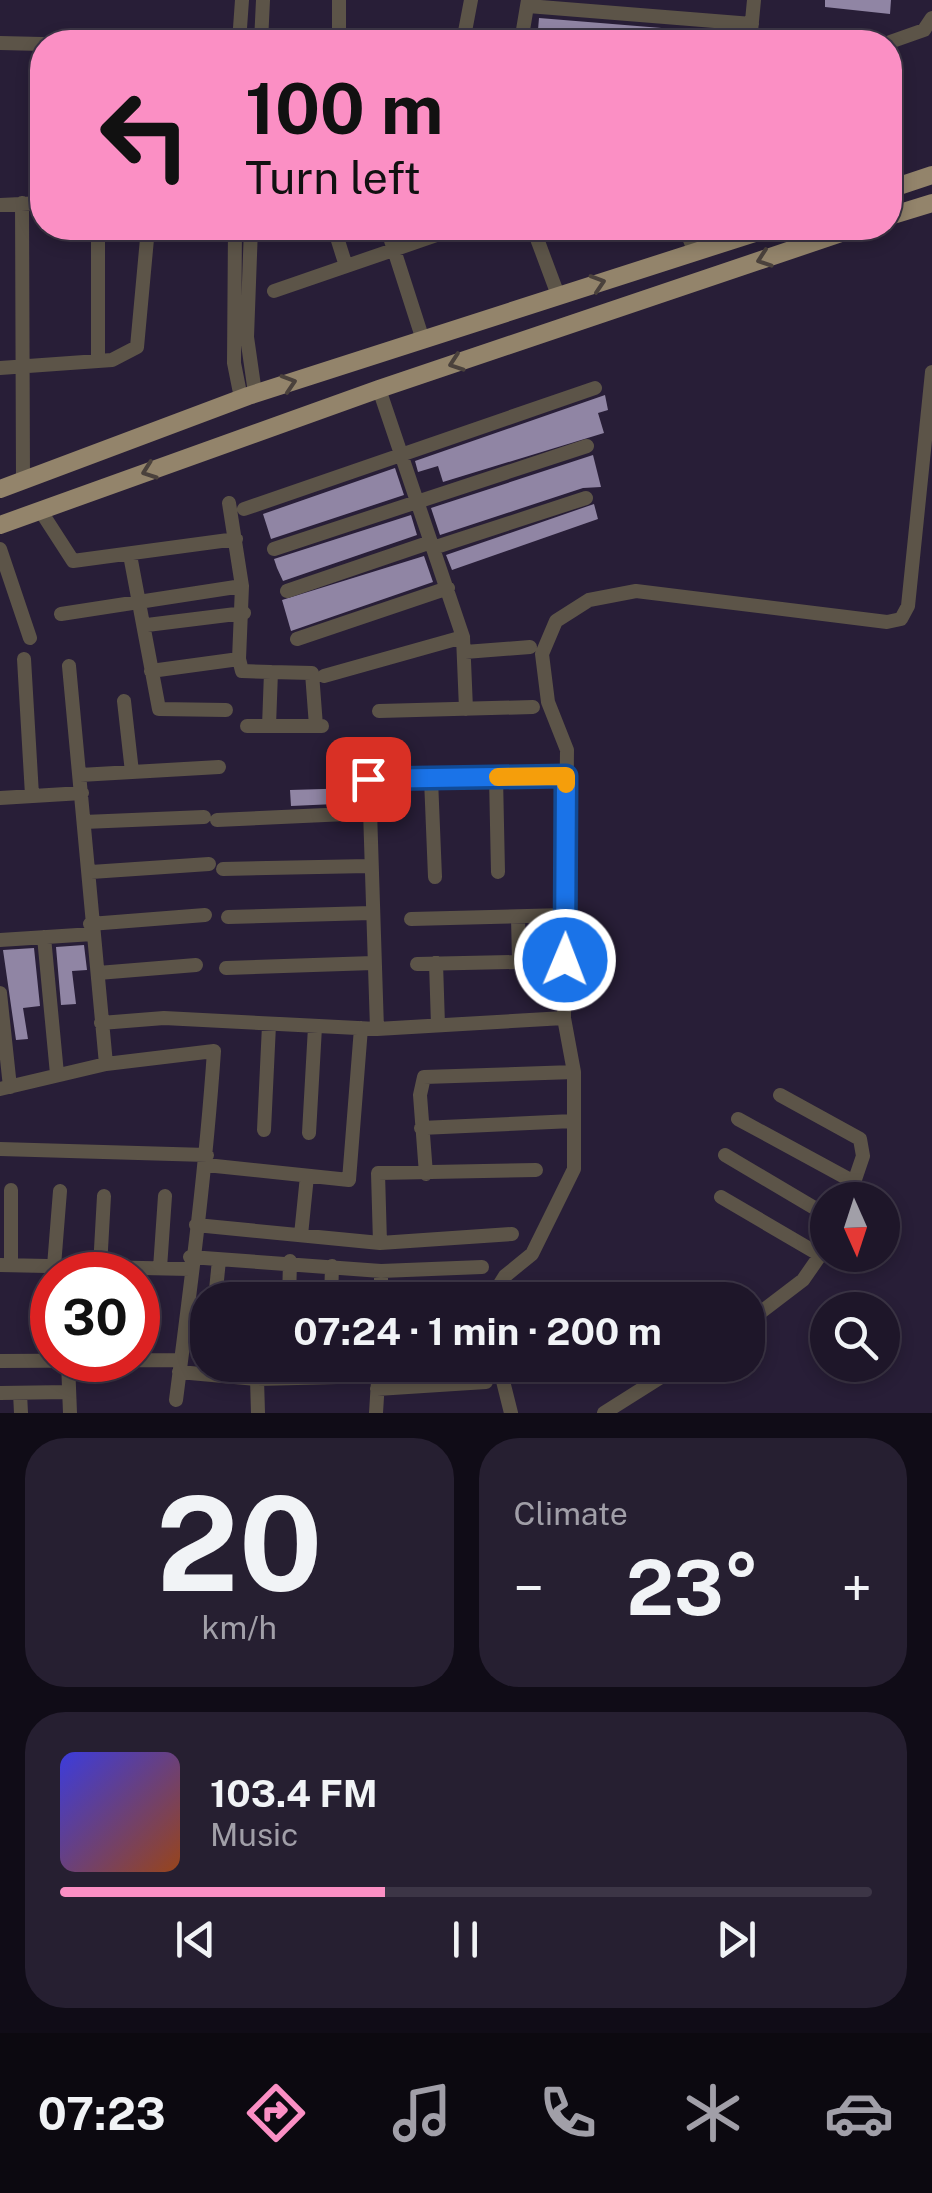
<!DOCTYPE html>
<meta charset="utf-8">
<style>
:root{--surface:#1e1629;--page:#261f31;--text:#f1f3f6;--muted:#a19fa8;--line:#3c3546;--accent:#fb8fc4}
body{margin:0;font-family:"Public Sans",sans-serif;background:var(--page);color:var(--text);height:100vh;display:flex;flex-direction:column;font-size:38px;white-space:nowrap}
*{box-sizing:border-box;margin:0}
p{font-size:32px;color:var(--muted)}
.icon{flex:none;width:55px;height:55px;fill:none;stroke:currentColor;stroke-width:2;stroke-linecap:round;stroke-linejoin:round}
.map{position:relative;height:1413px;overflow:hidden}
.side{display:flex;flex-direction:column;gap:25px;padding:25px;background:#100c17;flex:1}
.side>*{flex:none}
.banner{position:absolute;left:30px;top:30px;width:872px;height:210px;border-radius:40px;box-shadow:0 5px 15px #0003,0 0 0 2px var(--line);background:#fb8fc4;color:#111;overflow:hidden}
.needle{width:65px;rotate:177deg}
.tools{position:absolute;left:810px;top:1182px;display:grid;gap:20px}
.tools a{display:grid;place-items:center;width:90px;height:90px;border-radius:50%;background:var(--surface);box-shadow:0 5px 15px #0003,0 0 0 2px var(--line);font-size:50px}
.speed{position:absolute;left:30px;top:1252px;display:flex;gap:20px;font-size:50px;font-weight:700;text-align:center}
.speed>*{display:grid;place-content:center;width:130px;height:130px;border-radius:50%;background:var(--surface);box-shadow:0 5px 15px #0003,0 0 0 2px var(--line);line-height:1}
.speed .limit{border:15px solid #d22;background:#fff;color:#111}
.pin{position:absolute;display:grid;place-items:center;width:85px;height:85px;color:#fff;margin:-42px;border-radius:20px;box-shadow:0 5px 15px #0006}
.me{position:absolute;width:110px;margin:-55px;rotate:1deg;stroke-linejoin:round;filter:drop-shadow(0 0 8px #0008)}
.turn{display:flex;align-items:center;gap:35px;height:210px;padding:0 50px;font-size:45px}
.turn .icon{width:130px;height:130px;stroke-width:2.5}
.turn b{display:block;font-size:70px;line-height:85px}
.big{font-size:75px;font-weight:700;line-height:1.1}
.side .card{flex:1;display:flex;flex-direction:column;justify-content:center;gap:15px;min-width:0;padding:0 35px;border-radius:40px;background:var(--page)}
.side .dial{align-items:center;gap:0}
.dial b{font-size:130px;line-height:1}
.song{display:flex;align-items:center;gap:30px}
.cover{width:120px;height:120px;border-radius:15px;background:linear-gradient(135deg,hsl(240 70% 55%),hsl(20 70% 35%))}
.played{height:10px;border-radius:5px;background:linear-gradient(90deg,var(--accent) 40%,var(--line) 40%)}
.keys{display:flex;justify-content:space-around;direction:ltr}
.heat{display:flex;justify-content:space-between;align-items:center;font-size:55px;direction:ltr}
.side .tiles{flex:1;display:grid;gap:25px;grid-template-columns:1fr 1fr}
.card:last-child{grid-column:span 2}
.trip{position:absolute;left:190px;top:1282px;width:575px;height:100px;border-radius:40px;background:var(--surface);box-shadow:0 5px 15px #0003,0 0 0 2px var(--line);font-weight:700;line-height:100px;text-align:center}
.dock{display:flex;height:160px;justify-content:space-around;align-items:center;background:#0c0910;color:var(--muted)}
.dock .icon{width:70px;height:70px}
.dock .on{color:var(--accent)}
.dock b{font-size:45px;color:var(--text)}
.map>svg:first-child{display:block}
.building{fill:#9085a4}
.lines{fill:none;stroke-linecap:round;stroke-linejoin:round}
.minor{stroke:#5c5448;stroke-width:14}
.major{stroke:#93846b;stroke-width:18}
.oneway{stroke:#4a413c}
.route-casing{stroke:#114b97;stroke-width:25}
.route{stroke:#1a73e8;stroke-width:18}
.slow{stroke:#f59e0b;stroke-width:18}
</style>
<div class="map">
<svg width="932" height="1413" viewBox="0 0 932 1413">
<rect width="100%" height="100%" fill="#281e37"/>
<path class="building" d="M825,0h66l-1,14 -65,-7z
M539,18l147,12 -1,12h-148z
M605,395l3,15 -10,3 6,20 -161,49 -5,-16 -20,6 -3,-11z
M593,455l8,32 -18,1 -143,47 -9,-27z
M395,468l9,27 -133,44 -8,-25z
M594,504l4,15 -146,51 -6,-15z
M411,515l6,20 -134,46 -6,-13 -3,-9z
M424,556l9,26 -142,49 -9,-31z
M357,788v15l-66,3 -1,-16z
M84,945l3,25 -15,1 4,33 -15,1 -5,-58z
M34,948l6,58 -17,2 5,31 -12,1 -13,-90z"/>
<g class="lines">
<path class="minor" d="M528,6l224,18
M239,42l3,-42
M261,42l2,-42
M339,42v-42
M463,42l8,-42
M521,42l7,-42
M750,42l4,-42
M890,42l34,-12 8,-12
M0,43l42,1
M22,203l1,277
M0,205l42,-2
M235,228l-1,135 7,35
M251,228l-4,109 8,56
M334,228l12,38
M387,228l36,112
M533,228l25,67
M685,228l10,24
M274,291l183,-63
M98,361v-133
M0,368l112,-8 25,-13 11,-119
M379,389l84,248 3,72
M229,503l13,83 -3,73 3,12 29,1 -2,54
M244,509l351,-121
M40,510l33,51 163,-22
M433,548l153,-50
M0,549l30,89
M274,549l313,-103
M130,555l29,154 67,1
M287,591l144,-49
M61,614l181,-28
M147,625l97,-12
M297,639l151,-51
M465,652l65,-5
M24,659l8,136
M69,666l37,398
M151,671l88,-12
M271,672l41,1 4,53
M324,676l139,-39
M124,701l8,71
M379,711l154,-4
M247,726h75
M80,775l139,-8
M496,777l2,95
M431,779l4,98
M0,798l82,-5
M217,820l152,-7
M84,822l120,-5
M223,869l146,-3
M91,872l118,-8
M228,917l143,-4
M518,917l1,44
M411,919l155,-4
M90,924l115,-9
M44,937l13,137
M0,940l93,-6
M436,963l2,62
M417,964l148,-3
M226,968l147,-5
M98,973l98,-8
M0,993l10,94
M101,1023l63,-5 213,11 187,-11
M377,1029l-8,-250 198,-3
M0,1089l106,-25 108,-13c-8,117 -23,233 -38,349
M780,1095l80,44 3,17 -15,44
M738,1119l116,63
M421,1128l152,-7
M264,1130l5,-105
M309,1133l6,-106
M0,1149l207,6
M725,1155l103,61
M206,1165l143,15 12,-152
M426,1174l-6,-79 4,-18 150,-5
M11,1190v75
M721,1197l99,58
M196,1225l184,18 132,-9
M301,1235l6,-59
M380,1243l-2,-70 158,-3
M190,1257l191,14 101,-4
M0,1265l190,4
M54,1266l6,-75
M100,1267l4,-71
M160,1268l5,-72
M215,1300l4,-40
M289,1300l1,-39
M331,1300l1,-34
M381,1300v-29
M490,1300l15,-24 27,-22 42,-85v-97l-10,-54 3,-268 -19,-48 -6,-48 14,-33 33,-21 47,-9 251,31 14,-3 7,-13 24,-234
M748,1322l55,-42 25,-36
M0,1361l180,-1
M68,1362l2,51
M499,1365l12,48
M179,1372l78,7 121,-3
M257,1379l1,34
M377,1389l109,-7
M0,1393l69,-1
M20,1393l1,20
M376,1413l3,-48
M604,1413l76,-48"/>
<path class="major" d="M890,189l42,-14
M890,216l42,-13
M0,489l248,-93 522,-168
M0,525l379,-136 477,-161"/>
</g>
<defs><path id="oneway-chevron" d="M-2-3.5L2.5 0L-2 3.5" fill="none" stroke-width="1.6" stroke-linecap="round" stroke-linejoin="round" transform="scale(2.5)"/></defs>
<g class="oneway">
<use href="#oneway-chevron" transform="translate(764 259) rotate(161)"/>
<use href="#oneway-chevron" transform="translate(598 283) rotate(-18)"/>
<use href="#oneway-chevron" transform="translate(456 363) rotate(161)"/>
<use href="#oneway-chevron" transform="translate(289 383) rotate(-18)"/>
<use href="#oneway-chevron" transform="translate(149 471) rotate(160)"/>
</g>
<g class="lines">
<defs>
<path id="route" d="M368,779l198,-3 -1,184"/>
</defs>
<use href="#route" class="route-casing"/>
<use href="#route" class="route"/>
<path class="slow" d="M498,777l68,-1v8"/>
</g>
</svg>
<div class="tools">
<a><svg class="needle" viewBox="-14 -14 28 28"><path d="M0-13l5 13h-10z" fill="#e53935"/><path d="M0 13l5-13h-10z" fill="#a19fa8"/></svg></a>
<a><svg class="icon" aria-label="search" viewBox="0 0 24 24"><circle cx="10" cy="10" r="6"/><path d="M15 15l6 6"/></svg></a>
</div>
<div class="speed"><div class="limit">30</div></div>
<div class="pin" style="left:368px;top:779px;background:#d93025"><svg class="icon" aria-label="arrive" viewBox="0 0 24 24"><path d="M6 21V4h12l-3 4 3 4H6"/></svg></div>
<svg class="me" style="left:565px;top:960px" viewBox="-20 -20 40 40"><circle r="17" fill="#1a73e8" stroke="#fff" stroke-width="3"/><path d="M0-11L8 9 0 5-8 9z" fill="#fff"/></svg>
<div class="trip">07:24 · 1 min · 200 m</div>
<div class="banner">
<div class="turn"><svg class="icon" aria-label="left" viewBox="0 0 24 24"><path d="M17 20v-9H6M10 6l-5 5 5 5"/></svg><div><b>100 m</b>Turn left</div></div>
</div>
</div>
<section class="side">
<div class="tiles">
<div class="card dial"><b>20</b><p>km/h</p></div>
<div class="card"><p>Climate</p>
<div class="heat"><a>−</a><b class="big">23°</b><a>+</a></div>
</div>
<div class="card">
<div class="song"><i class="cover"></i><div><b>103.4 FM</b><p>Music</p></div></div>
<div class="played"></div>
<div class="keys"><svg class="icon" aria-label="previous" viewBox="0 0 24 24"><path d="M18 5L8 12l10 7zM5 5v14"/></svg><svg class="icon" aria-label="pause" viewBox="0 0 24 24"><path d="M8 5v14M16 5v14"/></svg><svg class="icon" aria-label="next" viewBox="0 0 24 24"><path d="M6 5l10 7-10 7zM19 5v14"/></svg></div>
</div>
</div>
</section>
<nav class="dock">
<b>07:23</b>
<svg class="icon on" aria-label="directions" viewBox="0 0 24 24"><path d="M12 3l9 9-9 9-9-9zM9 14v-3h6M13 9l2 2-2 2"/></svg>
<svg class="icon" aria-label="music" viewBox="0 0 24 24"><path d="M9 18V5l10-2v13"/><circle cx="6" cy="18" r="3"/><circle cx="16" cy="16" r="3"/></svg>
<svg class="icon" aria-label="phone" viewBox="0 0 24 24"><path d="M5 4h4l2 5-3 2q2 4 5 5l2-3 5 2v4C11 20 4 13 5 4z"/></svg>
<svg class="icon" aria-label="climate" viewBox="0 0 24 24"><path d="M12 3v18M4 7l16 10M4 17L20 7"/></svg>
<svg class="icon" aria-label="car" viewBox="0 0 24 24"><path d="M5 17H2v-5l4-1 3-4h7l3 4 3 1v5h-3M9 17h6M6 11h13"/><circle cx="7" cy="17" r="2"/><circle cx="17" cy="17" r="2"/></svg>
</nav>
